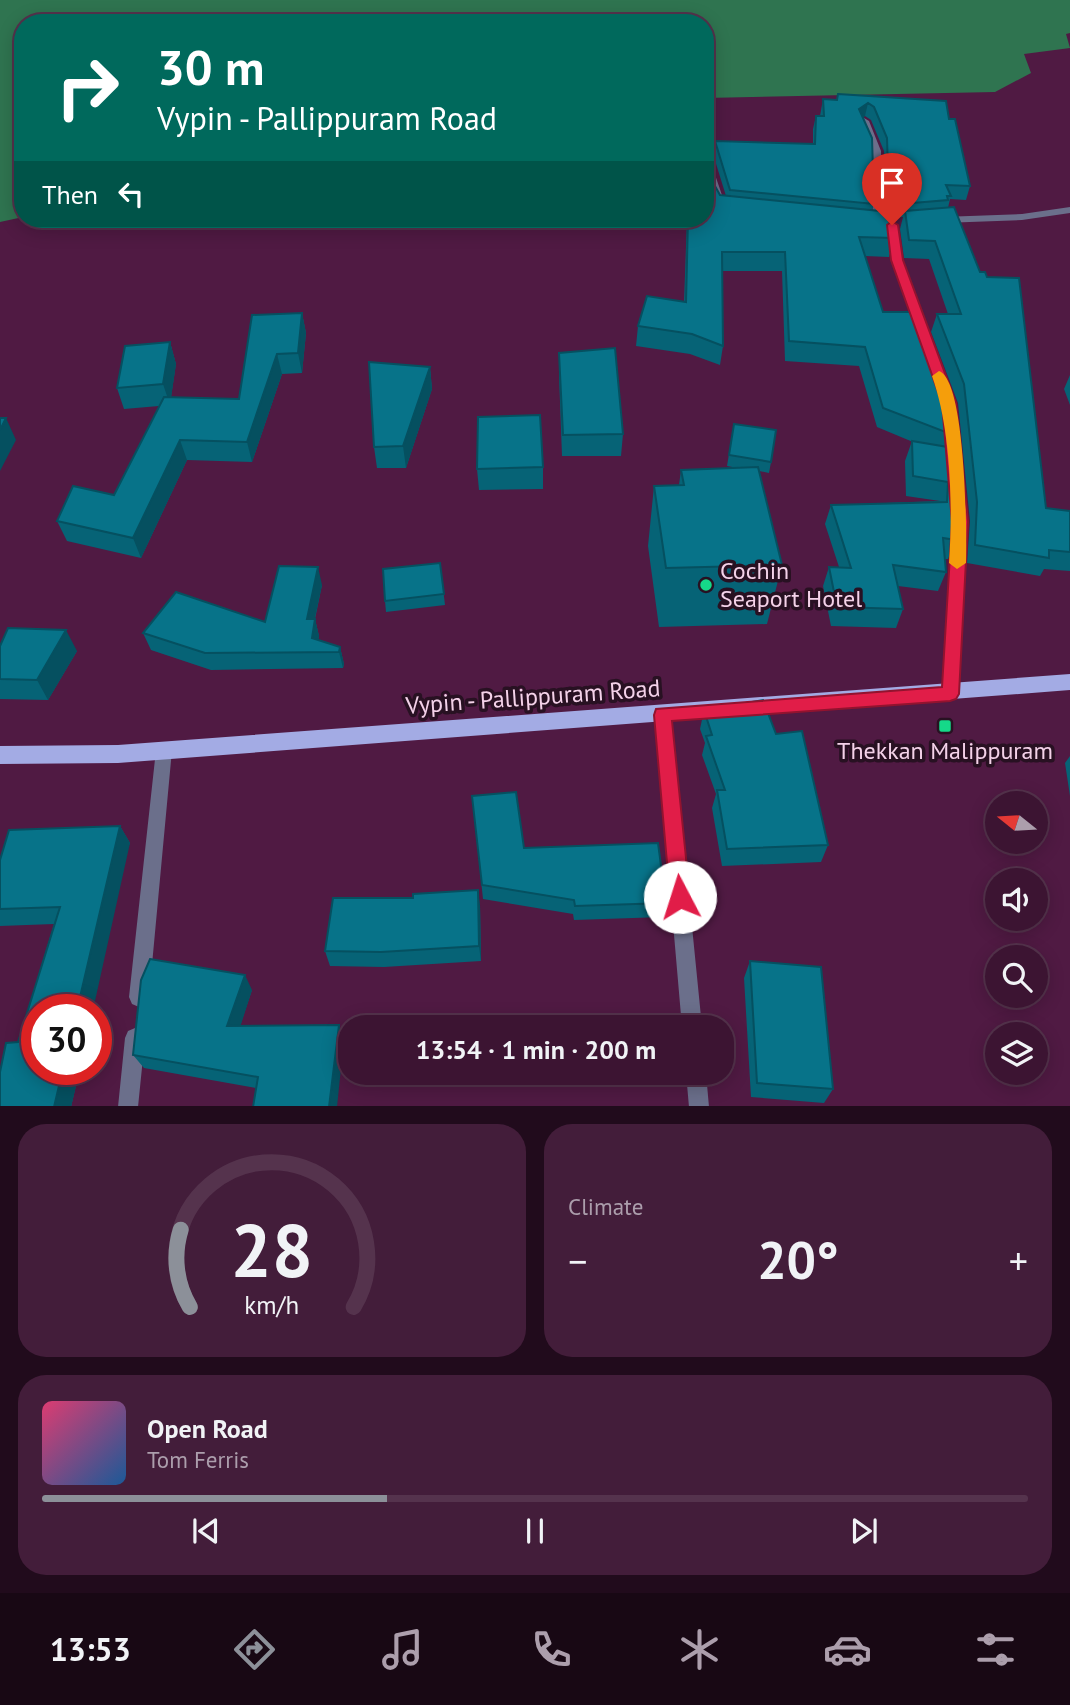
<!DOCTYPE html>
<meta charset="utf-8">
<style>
:root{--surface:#3c1432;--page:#431d3a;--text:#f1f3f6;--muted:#ac9eac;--line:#55334d;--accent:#8c9099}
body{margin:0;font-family:"PT Sans",sans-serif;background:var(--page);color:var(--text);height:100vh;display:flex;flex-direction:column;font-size:26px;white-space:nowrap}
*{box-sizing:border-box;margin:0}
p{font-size:23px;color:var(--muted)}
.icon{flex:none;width:38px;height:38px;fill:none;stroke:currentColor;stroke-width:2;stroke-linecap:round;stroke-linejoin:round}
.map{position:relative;height:1106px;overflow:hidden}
.panel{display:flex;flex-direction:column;gap:18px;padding:18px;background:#210b1c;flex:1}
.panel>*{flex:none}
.hud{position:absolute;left:14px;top:14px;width:700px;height:214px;border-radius:28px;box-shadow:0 4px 18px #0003,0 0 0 2px var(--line);background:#00695c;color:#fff;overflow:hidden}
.needle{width:46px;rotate:288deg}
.fabs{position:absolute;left:985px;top:791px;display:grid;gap:14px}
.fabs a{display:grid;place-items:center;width:63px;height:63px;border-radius:50%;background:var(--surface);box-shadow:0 4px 18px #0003,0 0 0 2px var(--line);font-size:35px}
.speed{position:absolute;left:21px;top:994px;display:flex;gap:14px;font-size:35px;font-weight:700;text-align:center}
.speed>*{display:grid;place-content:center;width:91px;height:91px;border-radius:50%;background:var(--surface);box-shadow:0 4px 18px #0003,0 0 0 2px var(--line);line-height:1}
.speed .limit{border:10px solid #d22;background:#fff;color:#111}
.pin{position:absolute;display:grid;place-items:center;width:60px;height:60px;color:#fff;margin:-72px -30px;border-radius:50% 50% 50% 0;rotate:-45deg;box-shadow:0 0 7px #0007}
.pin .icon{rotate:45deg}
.me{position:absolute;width:77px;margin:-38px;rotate:355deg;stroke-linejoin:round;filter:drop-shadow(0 0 5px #0008)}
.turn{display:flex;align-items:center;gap:24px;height:147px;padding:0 28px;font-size:32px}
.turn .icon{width:91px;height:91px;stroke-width:2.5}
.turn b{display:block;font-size:49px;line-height:60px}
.then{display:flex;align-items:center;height:66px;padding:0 28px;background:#0003;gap:14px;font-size:26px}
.big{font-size:52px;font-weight:700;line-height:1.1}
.panel .tile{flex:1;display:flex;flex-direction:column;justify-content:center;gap:10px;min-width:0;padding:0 24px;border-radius:28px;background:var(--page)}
.panel .dial{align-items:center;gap:0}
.dial svg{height:182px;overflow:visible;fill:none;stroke:var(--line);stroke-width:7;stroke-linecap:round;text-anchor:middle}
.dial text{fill:var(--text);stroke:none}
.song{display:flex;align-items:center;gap:21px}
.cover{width:84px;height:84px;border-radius:10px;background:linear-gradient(135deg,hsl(340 70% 55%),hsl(210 70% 35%))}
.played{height:7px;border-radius:4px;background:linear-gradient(90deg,var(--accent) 35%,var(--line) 35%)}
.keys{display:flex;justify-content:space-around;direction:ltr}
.heat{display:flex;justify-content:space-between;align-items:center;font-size:38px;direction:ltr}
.panel .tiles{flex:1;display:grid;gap:18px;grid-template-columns:1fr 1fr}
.tile:last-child{grid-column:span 2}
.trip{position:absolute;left:338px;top:1015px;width:396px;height:70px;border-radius:28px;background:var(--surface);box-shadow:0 4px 18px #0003,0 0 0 2px var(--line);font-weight:700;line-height:70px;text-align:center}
.tabs{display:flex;height:112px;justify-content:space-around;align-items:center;background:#180814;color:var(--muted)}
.tabs .icon{width:49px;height:49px}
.tabs .on{color:var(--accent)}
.tabs b{font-size:32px;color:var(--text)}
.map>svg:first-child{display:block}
.water{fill:#2f7450}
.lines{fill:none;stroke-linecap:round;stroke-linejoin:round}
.minor{fill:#6b6f8b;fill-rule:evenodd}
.primary{fill:#a3abe4;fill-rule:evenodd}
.wall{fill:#066376;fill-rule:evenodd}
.shaded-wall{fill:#055060}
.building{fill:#077389;stroke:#055060;stroke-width:2}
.route{fill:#e11d48;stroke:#92132f;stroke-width:2}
.slow{fill:#f59e0b}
.poi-dot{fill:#15d989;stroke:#281122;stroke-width:2.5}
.labels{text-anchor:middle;stroke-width:7;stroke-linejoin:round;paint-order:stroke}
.poi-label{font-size:24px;fill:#f4d2e9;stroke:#281122;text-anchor:start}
.street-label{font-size:24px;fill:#f4d2e9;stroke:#281122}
</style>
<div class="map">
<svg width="1070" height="1107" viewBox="0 0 1070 1107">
<rect width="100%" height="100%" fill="#501a43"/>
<path class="water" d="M0,0h1070v33l-4,1 4,14 -46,6 7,19 -36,19 -290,6v-75h-682v194l-23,5z"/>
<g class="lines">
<path class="minor" d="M864,118l5,3 12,30 2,73 -5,3 -5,-3 -2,-73 -12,-30z
M705,157l5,3 15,44 -1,2 -9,-2 -10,-29z
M1070,207v6l-48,7 -80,3 -5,-3 5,-3 80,-3z
M892,222l5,3 5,35 26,70 -2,2h-8l-2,-2 -24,-70 -5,-35z
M943,381c16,8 14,40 15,56l-6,4 -6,-4 -3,-34 -6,-18z
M957,480l7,5 3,36 -9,172 -2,5 -6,1 -6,-1 -2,-5 11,-172 -3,-36z
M663,708l6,2 2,5 31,312h-20l-27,-312 2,-5z
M164,743l6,2 2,5 -23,247 -3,7 -7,3 -7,-3 -3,-7 27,-247 2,-5z
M135,1028l7,3 3,7 -7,69h-20l7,-69 3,-7z
M686,1073h20l3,34h-20z"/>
<path class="primary" d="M1070,674v16l-952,73 -118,1v-18l118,-1z"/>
</g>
<path class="wall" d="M838,94l111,25 21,67 -4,14 -16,-1 -2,9 98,300 24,3v60l-26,-2 -4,7 -73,-13 3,-42 -12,-118 -27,-71 6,-18h11l-19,-55 -25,-1 -4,-29 3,-12 -12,1 3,20 -5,19 -24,-1 18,56 64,72 11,118 -2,38 -8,19h-3l1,13 -8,19 -40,-5 5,23 -7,19 -65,-2 -8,-40 6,-19h10l-14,-43 6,-19 109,-4 -34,-5 -1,-35 7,-20 1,1 -36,-15 -18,-61 -74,-5 -3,-90h-60l1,75 -3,19 -30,-11 -54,-8 2,-20 46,-24 3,-83h18l15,-24 6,1 -13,-42 2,-13 98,3v-15l3,-13h4l3,-17 14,1zM865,116l6,4 13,31 1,60 -13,-1 2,-6 -11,-87z
M302,313l4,20 -4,40 -20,1 -30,88 -65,-2 -46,98 -74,-17 -10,-20 57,-26 45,-89 -35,3 -7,-21 53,-46 6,22 -5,33 68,2z
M559,353l64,81 -2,22h-59l-3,-81z
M430,367l2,22 -26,79h-29l-3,-21z
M1070,375v30l-6,-16z
M734,424l37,38 -2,11 -10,-2 23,94 -15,59 -108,3 -11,-81 6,-60 25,-1 2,-15 57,-2 -11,-2z
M543,467v22l-64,1 -2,-21z
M440,563l5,42 -59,7 -1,-11z
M322,585l-7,34 4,17 -1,4 22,7 4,17 -1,4 -132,2 -60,-20 -8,-17 122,-11z
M0,646l77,5 -29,49 -48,-1z
M704,710l72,24 52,111 -7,17 -99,4 -10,-58 4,-14 -14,-39 3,-12 -5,-14z
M1070,756v40l-5,-33z
M472,796l52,52 142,55 -3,14 -89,3 -1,-6 -90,-15z
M120,826l10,17 -93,226h43l-9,38h-71l18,-65 36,-118 -54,2v-66z
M480,905l1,56 -97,6 -54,-1 -5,-15z
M750,961l83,128 -9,14 -73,-6 -7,-119z
M252,990l-12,36 104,13 -88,49 -112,-20 -11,-13z"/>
<path class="shaded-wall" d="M868,103l-3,13 -8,6 2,-13z
M302,313l4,20 -4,40 -4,-20z
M170,342l6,22 -6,41 -7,-21z
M277,354l5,20 -30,88 -5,-20z
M430,367l2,22 -26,79 -3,-22z
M6,418l10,22 -16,31v-41z
M180,440l7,20 -46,98 -8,-20z
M318,567l4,18 -11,51 -4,-17z
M315,619l4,17 -2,16 -5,-14z
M66,630l11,21 -29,49 -11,-20z
M340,647l4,17 -1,4 -4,-16z
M120,826l10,17 -37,167h-16z
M478,890l2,15 1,56 -2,-15z
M245,975l7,15 -16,50 -9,-14z
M339,1025l5,14 -7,68h-8z
M63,1069h17l-9,38h-17z"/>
<path class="building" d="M838,94l108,7 3,18h6l15,67 -24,-1 5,11h-4l1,4 -59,5 -2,-67 -13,-31 -6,-4 -9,6 13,29 2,66 -144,-14 -15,-49 100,3 1,-28h8l-1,-17 14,1z
M705,186h10l5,9 170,17 4,26 -35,-1 24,75h38l26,72 11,118 -2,38 -13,-2 3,34 -53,-7 10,44 -66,-2 -8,-40 22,1 -20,-63 116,-3 1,-20 -35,-6 -1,-35 36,6 3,-13 -68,-26 -18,-61 -76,-6 -4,-89h-63l1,94 -31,-12 -54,-8 9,-30 39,6 2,-83h17z
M954,207l26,65h5l2,5 32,1 27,230 24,3v41l-21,-2v8l-74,-13 2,-43 -13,-118 -27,-70h24l-26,-73 -26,-1 -4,-29z
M302,313l-4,40 -21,1 -30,88 -67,-2 -47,98 -76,-17 16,-35 41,9 50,-98 75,2 13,-84z
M170,342l-7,42 -46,4 8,-42z
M615,348l8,86 -60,1 -4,-82z
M369,362l61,5 -27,79 -29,1z
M540,415l3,52 -66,2 1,-52z
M0,418h6l-6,12z
M734,424l42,6 -5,32 -42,-7z
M758,467l24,98 -116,3 -12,-82 30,-1 -3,-15z
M440,563l4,31 -59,7 -2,-32z
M279,566l39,1 -11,52h8l-3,19 28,9 -1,5 -134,1 -62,-20 33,-41 89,30z
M8,628l58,2 -29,50 -37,-1v-33z
M763,700l13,34 26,-3 26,114 -101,4 -10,-59h8l-19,-54 6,-1 -8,-25z
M516,792l8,56 134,-5 8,60 -91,3 -1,-6 -92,-15 -10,-89z
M120,826l-43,184h-40v59h26l-9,38h-54v-35l6,-29 12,-1 42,-135 -60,2v-49l9,-30z
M478,890l1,56 -98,6 -56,-1 8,-53h80v-4z
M150,959l95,16 -18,51 112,-1 -10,82h-76l5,-30 -125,-22 8,-75z
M750,961l71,6 12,122 -76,-6z"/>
<path class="route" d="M892,221l6,4 5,35 53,143 12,119 -9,172 -3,5 -6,2 -278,20 18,176 -3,7 -7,3 -8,-3 -2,-7 -16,-182 2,-6 286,-22 10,-165 -10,-119 -51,-143 -4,-35z"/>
<path class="slow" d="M939,371c27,9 28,164 27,192l-9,6 -8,-6c4,-57 2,-134 -17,-187z"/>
<g class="poi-dot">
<circle cx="706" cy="585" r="7"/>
<rect x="938" y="719" width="14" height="14" rx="3.5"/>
</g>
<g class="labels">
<g class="poi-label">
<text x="720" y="579">Cochin<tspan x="720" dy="28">Seaport Hotel</tspan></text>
<text x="945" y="759" text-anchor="middle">Thekkan Malippuram</text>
</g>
<g class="street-label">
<text transform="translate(533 697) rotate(-4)" y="8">Vypin - Pallippuram Road</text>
</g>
</g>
</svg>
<div class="fabs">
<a><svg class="needle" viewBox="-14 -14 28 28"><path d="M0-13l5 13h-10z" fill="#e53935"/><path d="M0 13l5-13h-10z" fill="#ac9eac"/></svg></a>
<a><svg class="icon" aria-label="sound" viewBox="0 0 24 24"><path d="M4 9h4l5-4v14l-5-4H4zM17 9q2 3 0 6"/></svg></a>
<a><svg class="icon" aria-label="search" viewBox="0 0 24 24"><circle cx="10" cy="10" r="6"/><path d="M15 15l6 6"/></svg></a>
<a><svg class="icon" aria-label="layers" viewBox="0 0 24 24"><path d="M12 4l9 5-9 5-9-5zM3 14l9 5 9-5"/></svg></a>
</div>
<div class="speed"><div class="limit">30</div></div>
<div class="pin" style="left:892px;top:225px;background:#d93025"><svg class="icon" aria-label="arrive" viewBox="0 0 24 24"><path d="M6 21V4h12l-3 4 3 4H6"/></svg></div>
<svg class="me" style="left:680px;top:897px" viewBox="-20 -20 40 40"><circle r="19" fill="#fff"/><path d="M0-13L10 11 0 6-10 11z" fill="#e11d48"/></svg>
<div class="trip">13:54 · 1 min · 200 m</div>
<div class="hud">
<div class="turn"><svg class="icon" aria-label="right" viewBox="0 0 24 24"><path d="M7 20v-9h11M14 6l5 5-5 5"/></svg><div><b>30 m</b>Vypin - Pallippuram Road</div></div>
<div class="then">Then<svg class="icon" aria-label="left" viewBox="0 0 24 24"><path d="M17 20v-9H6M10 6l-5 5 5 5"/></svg></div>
</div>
</div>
<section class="panel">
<div class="tiles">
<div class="tile dial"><svg viewBox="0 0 100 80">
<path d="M14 69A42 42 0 1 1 86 69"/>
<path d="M14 69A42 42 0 0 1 10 35" stroke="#8c9099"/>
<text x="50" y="56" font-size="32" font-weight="700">28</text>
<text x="50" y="72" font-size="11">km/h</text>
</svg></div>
<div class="tile"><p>Climate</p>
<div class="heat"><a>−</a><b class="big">20°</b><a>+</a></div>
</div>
<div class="tile">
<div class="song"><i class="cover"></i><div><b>Open Road</b><p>Tom Ferris</p></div></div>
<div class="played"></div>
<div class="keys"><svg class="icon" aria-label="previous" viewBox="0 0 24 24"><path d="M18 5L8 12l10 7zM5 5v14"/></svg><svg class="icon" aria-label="pause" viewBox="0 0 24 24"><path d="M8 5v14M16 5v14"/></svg><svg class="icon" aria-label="next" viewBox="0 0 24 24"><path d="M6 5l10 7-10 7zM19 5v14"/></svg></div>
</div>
</div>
</section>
<nav class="tabs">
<b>13:53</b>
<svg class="icon on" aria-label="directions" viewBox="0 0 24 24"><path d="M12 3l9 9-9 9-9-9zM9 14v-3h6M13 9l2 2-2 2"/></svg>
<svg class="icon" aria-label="music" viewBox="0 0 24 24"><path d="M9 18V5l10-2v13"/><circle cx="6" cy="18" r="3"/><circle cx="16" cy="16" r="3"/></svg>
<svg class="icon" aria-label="phone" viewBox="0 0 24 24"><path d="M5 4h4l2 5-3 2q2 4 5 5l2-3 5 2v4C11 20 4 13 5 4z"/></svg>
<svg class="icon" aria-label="climate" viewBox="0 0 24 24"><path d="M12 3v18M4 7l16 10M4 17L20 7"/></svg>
<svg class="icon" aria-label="car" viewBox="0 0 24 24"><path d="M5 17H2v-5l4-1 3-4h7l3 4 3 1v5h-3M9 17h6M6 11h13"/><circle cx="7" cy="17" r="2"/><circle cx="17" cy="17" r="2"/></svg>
<svg class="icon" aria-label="filters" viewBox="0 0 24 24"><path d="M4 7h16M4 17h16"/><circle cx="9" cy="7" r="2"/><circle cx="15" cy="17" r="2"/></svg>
</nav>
